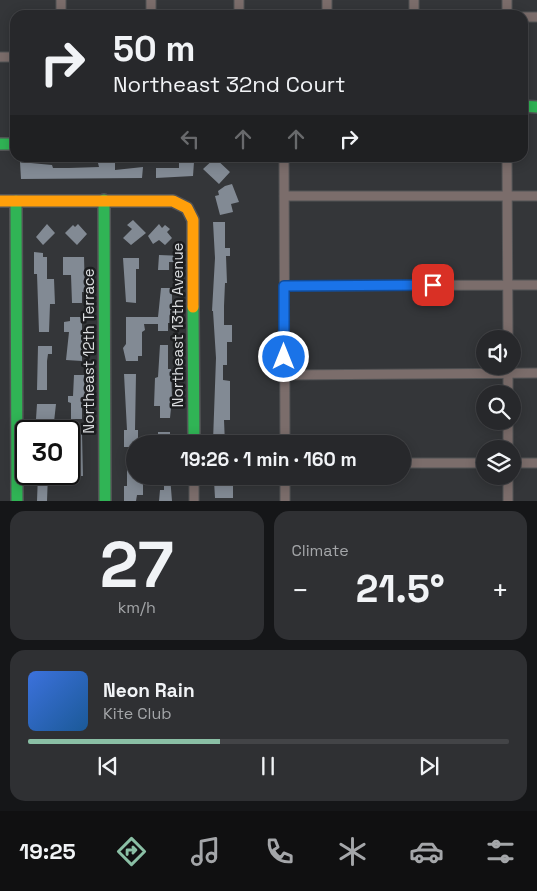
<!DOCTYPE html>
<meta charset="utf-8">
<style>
:root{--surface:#27282b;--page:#2f3033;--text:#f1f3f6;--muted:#a4a6a9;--line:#434447;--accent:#8abfa5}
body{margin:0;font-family:"Space Grotesk",sans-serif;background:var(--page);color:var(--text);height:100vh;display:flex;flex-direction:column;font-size:19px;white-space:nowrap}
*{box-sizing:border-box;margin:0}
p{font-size:16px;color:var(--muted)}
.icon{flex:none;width:28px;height:28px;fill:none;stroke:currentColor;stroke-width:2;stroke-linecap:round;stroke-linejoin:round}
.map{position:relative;height:501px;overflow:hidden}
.sheet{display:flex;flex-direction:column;gap:10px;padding:10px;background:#151618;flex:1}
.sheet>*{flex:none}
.guide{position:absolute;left:10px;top:10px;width:518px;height:152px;border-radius:15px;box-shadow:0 2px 12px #0003,0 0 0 1px var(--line);background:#27282b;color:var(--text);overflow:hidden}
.tools{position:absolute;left:476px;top:330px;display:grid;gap:10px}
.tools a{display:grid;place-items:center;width:45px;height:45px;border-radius:50%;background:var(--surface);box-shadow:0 2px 12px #0003,0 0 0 1px var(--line);font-size:25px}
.speed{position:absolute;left:15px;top:420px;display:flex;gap:10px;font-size:25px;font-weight:700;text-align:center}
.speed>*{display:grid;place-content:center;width:65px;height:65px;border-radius:50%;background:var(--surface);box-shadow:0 2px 12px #0003,0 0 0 1px var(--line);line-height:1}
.speed .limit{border:2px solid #111;border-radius:8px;background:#fff;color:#111}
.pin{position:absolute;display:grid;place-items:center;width:42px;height:42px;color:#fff;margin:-21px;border-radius:10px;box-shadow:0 2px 8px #0006}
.me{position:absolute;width:55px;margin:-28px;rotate:0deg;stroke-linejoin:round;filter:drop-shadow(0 0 4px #0008)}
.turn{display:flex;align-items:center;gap:18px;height:105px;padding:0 20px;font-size:22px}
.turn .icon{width:65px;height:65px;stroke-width:2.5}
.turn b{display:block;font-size:35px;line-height:42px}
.lanes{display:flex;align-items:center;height:48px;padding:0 20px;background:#0003;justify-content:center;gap:25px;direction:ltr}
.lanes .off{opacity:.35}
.big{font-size:38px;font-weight:700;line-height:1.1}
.sheet .widget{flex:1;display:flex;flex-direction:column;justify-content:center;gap:8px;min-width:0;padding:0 18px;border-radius:15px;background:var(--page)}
.sheet .dial{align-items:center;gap:0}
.dial b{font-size:65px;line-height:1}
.song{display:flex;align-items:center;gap:15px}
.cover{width:60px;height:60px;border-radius:8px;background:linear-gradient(135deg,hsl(220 70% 55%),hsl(210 70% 35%))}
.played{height:5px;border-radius:2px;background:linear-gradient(90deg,var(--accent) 40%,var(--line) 40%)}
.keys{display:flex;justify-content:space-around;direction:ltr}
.heat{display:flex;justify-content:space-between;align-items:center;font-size:28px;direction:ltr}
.sheet .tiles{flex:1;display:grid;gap:10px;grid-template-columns:1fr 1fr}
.widget:last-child{grid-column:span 2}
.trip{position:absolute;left:126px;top:435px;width:285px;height:50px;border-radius:25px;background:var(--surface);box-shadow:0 2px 12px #0003,0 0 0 1px var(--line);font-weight:700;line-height:50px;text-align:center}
.tabs{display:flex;height:80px;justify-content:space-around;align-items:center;background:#101011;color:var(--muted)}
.tabs .icon{width:35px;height:35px}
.tabs .selected{color:var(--accent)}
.tabs b{font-size:22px;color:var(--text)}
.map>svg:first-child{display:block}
.building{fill:#828a94}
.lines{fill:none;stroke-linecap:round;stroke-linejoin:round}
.street-casing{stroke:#535456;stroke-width:11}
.fast-casing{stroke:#535456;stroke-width:14}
.slow-casing{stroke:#535456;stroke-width:14}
.street{stroke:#7b6d6b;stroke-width:9}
.fast{stroke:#30b455;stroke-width:11}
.slow{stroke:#ff9f0a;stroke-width:11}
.route-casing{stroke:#114b97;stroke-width:12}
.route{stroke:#1a73e8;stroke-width:9}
.labels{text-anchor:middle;stroke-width:5;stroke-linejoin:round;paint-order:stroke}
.street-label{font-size:15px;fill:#dbdddf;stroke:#1c1d1f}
</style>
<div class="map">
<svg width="537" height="501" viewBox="0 0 537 501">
<rect width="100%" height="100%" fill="#343639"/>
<path class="building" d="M215,158l15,14 -11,12 -16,-15z
M103,161h12v9l28,-3 -1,11 -121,1 -1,-17 32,3 1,3h16l30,-1 -1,-4z
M179,162h15l-1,14 -37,2v-10h23z
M232,184l7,18 -8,2 2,8 -13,3 -5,-19 4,-1 -1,-4 7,-5z
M133,220l13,13 -15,12 -8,-7 9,-9 -5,-4z
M213,222h12v26h5v8h-4l1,27h-2l-1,23v19h8v17h-5v23h-4v15l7,1v39h-6l1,24h-10l-2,-3 3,-83 -3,-47h-1l3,-53z
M47,224l8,9 -12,12 -7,-8z
M78,224l9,10 -10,11 -12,-12 8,-8 2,2z
M159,224l3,4 3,-3 5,4 -3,3 5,6 -7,7 -6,-5 -6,4 -5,-8z
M34,252l9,1v4h4v22h7l1,25h-5l-1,28h-10l-2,-58h-3z
M159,255l25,1v6h-15v8h-11z
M63,257h21l1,35h-3v11h-10l-1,-28h-8z
M123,258h16v11h-3v34l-10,-1z
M161,288h11v35h-4v8h-10v-7h-14l1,6 -3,2v24h-4v5h-12l-3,-13 3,-4v-27h32z
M70,317h10l2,4v40l-16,-1 3,-28h-5v-10l6,-1z
M160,345h8v24h3l1,29 -2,20h-10v-12h-6l1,-28 3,-1z
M38,346h14v8h-4l-1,7v29h-10z
M124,374h12l-1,56h3v14h-3v3h-11v-17h3z
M74,375h10l1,27h-3v17h-11v-16l-3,-1v-6h5z
M37,404h19l-3,27h-14v-12h-3z
M82,432l1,44h-14l1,-39h2v-4z
M158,432h12v11l-12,1z
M127,461h8v15h8v19h-6l-1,6h-12v-15h3z
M38,474h10l-1,27h-10z
M164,476h6l2,25h-13l1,-11h4z
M214,481h11v4h8v13h-18z"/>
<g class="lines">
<defs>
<path id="street" d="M239,0v15
M327,0v15
M414,0v15
M507,0v15
M61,15v-15
M151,15v-15
M522,17h15
M0,57h15
M284,158l1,286
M507,158l1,181
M284,196h253
M284,286l253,-1
M284,375l253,-2
M508,394v-28
M508,449v-28
M402,463h83
M512,463h25
M194,476v25
M285,476v25
M508,476v25"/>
<path id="fast" d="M522,106l15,1
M0,144h15
M104,200l1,301
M16,201l1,300
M193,307l1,137"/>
<path id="slow" d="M0,201h173l14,7 6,12v87"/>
</defs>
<use href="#street" class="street-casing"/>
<use href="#fast" class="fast-casing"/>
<use href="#slow" class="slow-casing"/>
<use href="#street" class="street"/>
<use href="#fast" class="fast"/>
<use href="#slow" class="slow"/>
</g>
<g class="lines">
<defs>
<path id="route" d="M284,357v-71l149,-1"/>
</defs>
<use href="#route" class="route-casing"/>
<use href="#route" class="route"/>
</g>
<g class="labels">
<g class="street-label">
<text transform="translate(178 325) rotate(-90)" y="5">Northeast 13th Avenue</text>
<text transform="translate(89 351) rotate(-90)" y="5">Northeast 12th Terrace</text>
</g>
</g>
</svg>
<div class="tools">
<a><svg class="icon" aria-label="sound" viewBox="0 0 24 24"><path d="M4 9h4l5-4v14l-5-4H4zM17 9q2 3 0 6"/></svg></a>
<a><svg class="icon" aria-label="search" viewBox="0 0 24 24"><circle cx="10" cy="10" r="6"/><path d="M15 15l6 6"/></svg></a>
<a><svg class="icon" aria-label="layers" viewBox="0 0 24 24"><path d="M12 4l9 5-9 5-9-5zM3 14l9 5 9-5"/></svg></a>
</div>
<div class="speed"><div class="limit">30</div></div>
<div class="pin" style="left:433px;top:285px;background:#d93025"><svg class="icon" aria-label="arrive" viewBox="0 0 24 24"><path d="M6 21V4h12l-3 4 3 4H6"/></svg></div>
<svg class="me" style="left:284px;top:357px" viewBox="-20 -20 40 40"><circle r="17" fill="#1a73e8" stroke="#fff" stroke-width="3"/><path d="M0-11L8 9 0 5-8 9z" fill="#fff"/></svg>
<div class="trip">19:26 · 1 min · 160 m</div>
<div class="guide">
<div class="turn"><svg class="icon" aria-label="right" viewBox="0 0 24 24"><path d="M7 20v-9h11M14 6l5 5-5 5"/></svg><div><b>50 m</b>Northeast 32nd Court</div></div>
<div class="lanes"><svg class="icon off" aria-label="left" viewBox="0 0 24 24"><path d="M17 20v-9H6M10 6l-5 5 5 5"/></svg><svg class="icon off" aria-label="ahead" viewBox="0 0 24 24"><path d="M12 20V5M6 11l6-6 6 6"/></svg><svg class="icon off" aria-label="ahead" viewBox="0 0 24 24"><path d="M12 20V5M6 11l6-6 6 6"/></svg><svg class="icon" aria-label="right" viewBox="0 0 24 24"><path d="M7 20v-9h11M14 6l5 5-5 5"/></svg></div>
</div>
</div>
<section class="sheet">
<div class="tiles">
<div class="widget dial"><b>27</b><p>km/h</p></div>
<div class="widget"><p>Climate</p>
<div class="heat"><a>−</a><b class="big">21.5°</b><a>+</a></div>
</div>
<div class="widget">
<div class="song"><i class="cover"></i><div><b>Neon Rain</b><p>Kite Club</p></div></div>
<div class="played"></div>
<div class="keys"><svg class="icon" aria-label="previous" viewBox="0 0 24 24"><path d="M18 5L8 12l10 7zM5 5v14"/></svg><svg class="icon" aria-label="pause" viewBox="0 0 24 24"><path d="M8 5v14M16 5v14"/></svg><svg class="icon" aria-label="next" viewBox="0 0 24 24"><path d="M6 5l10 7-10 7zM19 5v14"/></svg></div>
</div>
</div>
</section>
<nav class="tabs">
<b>19:25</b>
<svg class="icon selected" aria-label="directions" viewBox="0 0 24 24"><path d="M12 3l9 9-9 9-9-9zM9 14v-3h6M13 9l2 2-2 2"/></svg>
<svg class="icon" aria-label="music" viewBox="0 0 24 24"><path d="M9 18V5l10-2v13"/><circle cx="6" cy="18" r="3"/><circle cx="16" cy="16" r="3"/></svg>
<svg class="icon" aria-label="phone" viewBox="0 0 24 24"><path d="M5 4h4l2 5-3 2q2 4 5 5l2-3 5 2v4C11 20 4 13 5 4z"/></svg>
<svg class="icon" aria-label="climate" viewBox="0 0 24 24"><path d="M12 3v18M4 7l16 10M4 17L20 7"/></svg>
<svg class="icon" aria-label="car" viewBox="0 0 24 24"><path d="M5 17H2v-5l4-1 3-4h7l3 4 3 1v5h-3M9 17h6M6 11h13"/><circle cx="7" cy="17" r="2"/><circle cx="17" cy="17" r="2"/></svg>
<svg class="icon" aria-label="filters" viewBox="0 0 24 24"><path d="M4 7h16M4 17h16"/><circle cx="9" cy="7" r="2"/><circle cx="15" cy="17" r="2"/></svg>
</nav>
